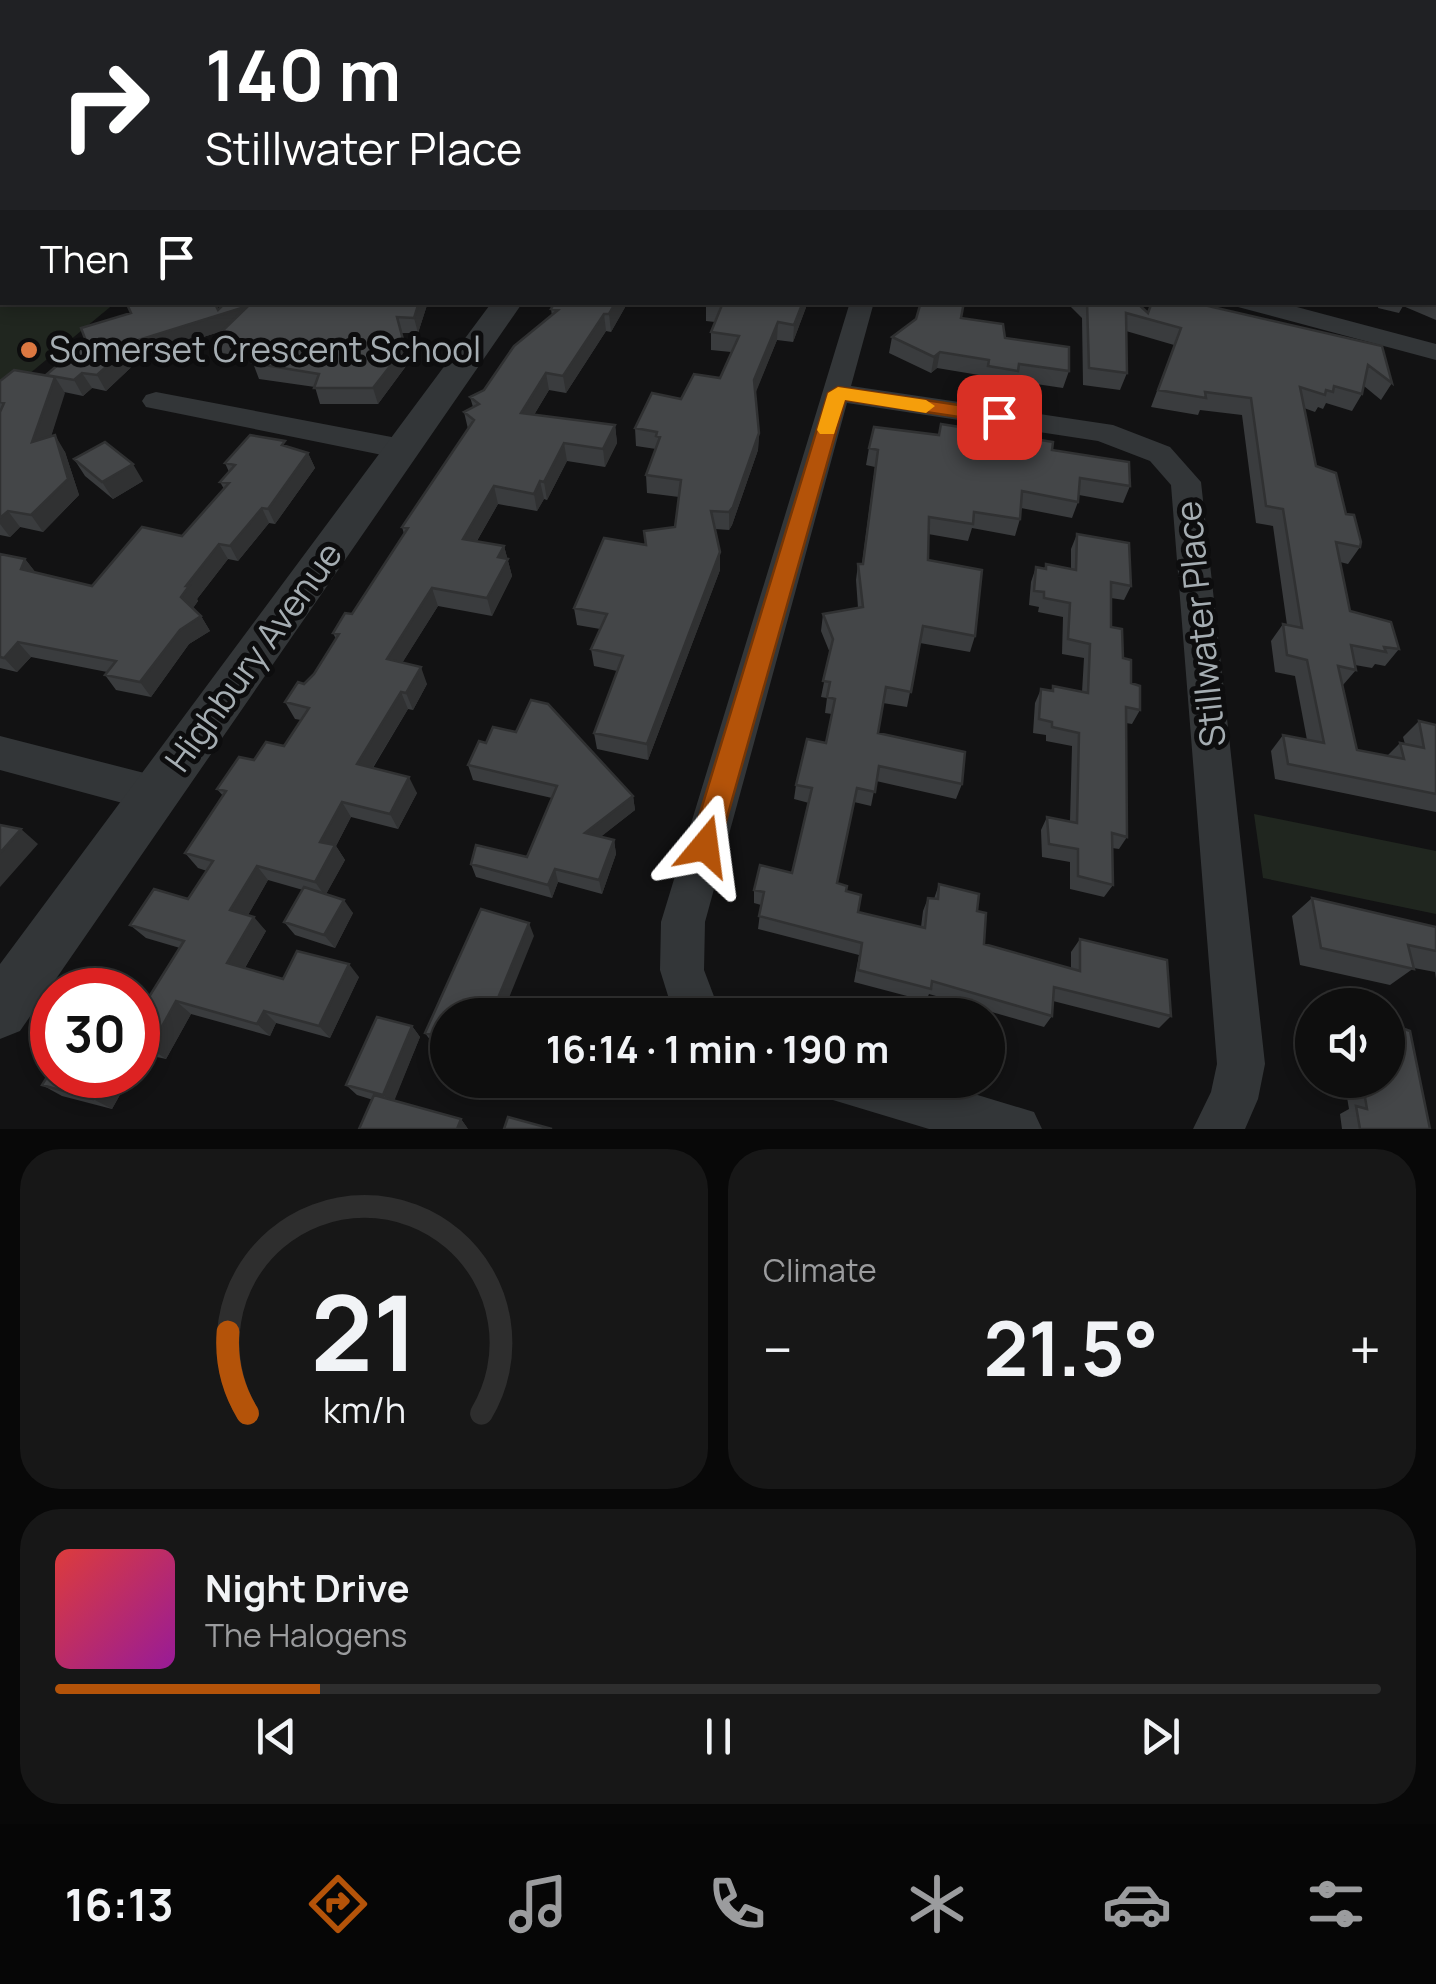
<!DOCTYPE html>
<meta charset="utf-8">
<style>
:root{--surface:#0e0e0e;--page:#171717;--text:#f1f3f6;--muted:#9b9c9e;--line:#2e2e2e;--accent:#b45309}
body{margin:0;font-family:Manrope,sans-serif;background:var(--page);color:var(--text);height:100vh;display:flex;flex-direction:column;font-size:38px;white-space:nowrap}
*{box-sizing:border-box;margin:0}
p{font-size:32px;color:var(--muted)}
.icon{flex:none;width:55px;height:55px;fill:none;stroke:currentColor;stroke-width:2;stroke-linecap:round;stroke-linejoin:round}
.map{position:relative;height:1129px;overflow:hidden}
.panel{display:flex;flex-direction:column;gap:20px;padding:20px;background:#080808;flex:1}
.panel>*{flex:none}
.hud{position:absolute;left:0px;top:0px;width:1438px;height:305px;box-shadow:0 5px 15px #0003,0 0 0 2px var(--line);background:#202124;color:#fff;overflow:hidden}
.controls{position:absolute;left:1295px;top:988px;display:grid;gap:20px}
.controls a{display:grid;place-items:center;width:110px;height:110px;border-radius:50%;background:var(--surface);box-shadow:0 5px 15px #0003,0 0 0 2px var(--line);font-size:50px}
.speed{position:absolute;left:30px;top:968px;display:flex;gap:20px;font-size:50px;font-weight:700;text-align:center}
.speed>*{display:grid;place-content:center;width:130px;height:130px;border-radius:50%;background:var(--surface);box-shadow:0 5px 15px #0003,0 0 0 2px var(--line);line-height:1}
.speed .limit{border:15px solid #d22;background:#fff;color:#111}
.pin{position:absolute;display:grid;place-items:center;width:85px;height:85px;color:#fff;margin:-42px;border-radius:20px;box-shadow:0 5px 15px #0006}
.me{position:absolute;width:110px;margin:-55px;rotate:16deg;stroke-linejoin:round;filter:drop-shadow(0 0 8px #0008)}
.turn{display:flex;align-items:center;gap:35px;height:210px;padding:0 40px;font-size:45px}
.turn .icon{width:130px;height:130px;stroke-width:2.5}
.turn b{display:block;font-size:70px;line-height:85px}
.then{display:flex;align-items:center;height:95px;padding:0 40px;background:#0003;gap:20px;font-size:38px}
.big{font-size:75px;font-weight:700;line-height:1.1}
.panel .tile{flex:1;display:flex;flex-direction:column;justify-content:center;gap:15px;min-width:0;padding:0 35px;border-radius:40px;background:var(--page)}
.panel .dial{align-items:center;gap:0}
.dial svg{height:260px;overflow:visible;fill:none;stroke:var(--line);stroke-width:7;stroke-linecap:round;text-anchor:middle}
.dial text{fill:var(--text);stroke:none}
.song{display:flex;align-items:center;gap:30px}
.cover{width:120px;height:120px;border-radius:15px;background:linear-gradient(135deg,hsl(0 70% 55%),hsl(300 70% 35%))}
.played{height:10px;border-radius:5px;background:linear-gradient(90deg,var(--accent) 20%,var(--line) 20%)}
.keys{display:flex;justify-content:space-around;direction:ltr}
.heat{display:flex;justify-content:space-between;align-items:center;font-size:55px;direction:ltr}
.panel .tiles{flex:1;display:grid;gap:20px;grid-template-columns:1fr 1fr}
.tile:last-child{grid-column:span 2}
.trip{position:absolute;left:430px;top:998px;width:575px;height:100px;border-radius:50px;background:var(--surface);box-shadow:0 5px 15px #0003,0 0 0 2px var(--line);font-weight:700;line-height:100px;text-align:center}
.dock{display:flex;height:160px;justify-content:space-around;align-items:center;background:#060606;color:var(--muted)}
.dock .icon{width:70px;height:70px}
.dock .selected{color:var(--accent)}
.dock b{font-size:45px;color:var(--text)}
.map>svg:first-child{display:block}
.green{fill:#20261f}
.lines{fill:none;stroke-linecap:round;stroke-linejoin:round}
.minor{fill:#333638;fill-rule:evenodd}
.tertiary{fill:#333638;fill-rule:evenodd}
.wall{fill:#3a3c3e}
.shaded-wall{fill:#303132}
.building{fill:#444648;stroke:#303132;stroke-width:2.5}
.route{fill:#b45309;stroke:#753606;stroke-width:2.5}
.slow{fill:#f59e0b}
.poi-dot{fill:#dc7841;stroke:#0d0d0e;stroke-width:4}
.labels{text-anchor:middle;stroke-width:10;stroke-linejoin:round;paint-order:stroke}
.poi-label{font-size:35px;fill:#a5adb2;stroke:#0d0d0e;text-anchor:start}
.street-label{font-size:35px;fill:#a5adb2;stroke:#0d0d0e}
</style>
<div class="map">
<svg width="1436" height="1129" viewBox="0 0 1436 1129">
<rect width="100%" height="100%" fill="#121213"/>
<path class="green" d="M983,0h453v277l-1,-275h-482z
M0,267l2,35 113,1 -115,95z
M1254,814l182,37v63l-173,-36z"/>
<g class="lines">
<path class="minor" d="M0,174h2v12h-2z
M850,302h24l-23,84 262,39 57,22 31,35 64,582 -7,35 -13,30h-52l18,-37 6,-28 -46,-579 -21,-24 -52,-20 -251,-38 -142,519 -1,48 17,45h-47l-14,-45 1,-48z
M1235,302h43l158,42v16l-198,-53z
M156,392l246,47 10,3 5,7 -5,7 -10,3 -256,-52 -4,-6 4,-6z
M0,736l156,40 14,5 6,13 -6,13 -14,5 -156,-42z
M816,1080h112l106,32 8,17h-113l-106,-32z"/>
<path class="tertiary" d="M655,0h20v2h-19z
M492,302h31l-503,729 -20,8v-75z"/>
</g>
<path class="wall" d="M696,0h132l-58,2h-74z
M0,193l2,1v66h-2z
M1436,270v50l-33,-14 -4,7 -21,-5 1,-5 -2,-1h58z
M428,302l-10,31h-16l7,29 -31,42h-58l-5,-17 -56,-8 -6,-16 4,-4 -35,-6 -7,-15 7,-7 -79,25 -37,35 -14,-3 -9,8 -19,-4 -13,44 14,16 14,43 -36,37 -23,-5 -10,10 -10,-2v-154l46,-6 85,-62z
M555,302h73l-17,30 -5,-1 -40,62 -17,-3 -15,25 81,10 2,18 -12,24 -38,-6 -20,39 -3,-1 -7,12 -39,-7 -21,37 27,5 8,30 -20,40 -54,-10 -36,57 25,21 -14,26 -5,-1 -35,59 44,25 -19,36 -47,-12 -15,29 9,14 -19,34 27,19 -18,35 -40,-13 -11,-13 19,-32 -35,-10 -20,35 18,16 -21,37 38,11 76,-2 -29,61 -54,-15 -6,13 -79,-22 -25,45 -23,-5 -5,10v-51h1l41,-65 -34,-10 -16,-13 58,-26 19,-28 -9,-3 -13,-15 38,-57 -6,-7 37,-29 30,-14 17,-26 -6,-1 -10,-17 29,-28 22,-35 -3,-6 19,-19 52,-80 -2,-7 66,-98 -4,-17 9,-5 -3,-10 14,-7 68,-74 -1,-7z
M706,302h102l-15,40 -16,-2 -22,53 4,40 -1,17 -26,75 -3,5 -14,-1 5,41 -72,190 -51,-11 -3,-16 23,-62 -23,-5 -3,-17 9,-20 -23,-4 -3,-17 71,-63 30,-18 4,-30 -32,-4 -1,-18 10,-26 -20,-3 -1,-18 46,-29 39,-21 11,-26 -20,-2v-18l4,-10 -9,-1z
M1061,302h75l12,11 234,33 10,37 -11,17 -17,-14 -2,8 -10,17 -26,-8 -3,6 -5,-2 -3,5 -11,-4 12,58 30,48 14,33 -12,17 -8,-2 10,49 49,38 -14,17 -10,-2 -3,4 -17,-3 1,5 -13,15 14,65 30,6 13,-13 5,1 -2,-7 16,-16 17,4v87l-161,-33 -4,-28 12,-16 24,5 -12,-64 -20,-4 -4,-31 12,-17 4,1 -14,-99 -17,-3 -14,-108 -42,-5 -2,5 -47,-8 23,-62 -48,-14 1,42 -7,17 -37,-5 -1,-67 -13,-13z
M961,318l44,20 64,33 -6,17 -47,-7 -2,6 -30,-5 1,-6 -48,-8 -6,5 -42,-20 3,-16z
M287,446l21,7 7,15 -40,56 -6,-1 -31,38 -10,-2 -31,40 1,2 -5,7 8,8 9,15 -21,13 -38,53 -35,-7 -11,-15 2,-3 -76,-15 -14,15 -17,-4v-114l25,5 10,13 57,14 90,-50 42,-47 -4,-7 9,-10 -4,-9z
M869,448l183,2 78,36 -7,17 -44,-8 -1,7 -6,16 -51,-10 -1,11 -5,17 -43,-8 -4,13 -40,-7v26l47,76 -5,16 -50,-9 -13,64 -24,-4 -5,30 84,51 -6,15 -80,-18 -5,25 -17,-4 -17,81 9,8 12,21 63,15 2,-16 5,-13 6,1 5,-15 38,27 7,33 87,24v-16l9,-13 91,77 -12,12 -106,-27 -1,15 -8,11 -115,-33 -3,7 -72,-19 5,-27 -101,-26 3,-24 -7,-2v-13l38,-17 17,-70 -15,-4 2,-14 30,-42 6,-29 -7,-1 2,-15 -6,-1 9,-44 -9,-22 2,-17 35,-6 -2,-28 2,-16h4l13,-97 -9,-2z
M74,459l69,22 -30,18 -28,-23z
M1077,534l54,52 -7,14 -13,-2v29l29,83 -8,14 -6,-1 1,114 -8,12 -7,-1 1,37 -9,12 -34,-8v-27l-28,-5 -1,-27 6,-13 23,4 2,-75 -26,-5v-6l-13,-2 2,-30 6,-14 10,2 2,-5 29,6 2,-34 -22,-4 1,-37 -25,-5 1,-5 -10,-2 2,-23 5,-15 8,2 2,-5 25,5v-20z
M468,765l165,31 2,14 -35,27 14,3 2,14 -14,40 -44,-12 -6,16 -76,-21 -5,-13 56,-7 25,-59 -79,-18z
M1312,898l124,29v52l-1,-7 -21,-4 -24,17 -90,-20 -8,-49z
M534,936l-86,79v33l-15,-4 -8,-11z
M412,1026l8,11 -26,63 67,19 7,10 -111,-34 -11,-10z
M52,1075h79l-19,34 -50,-13 -20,-11z
M1344,1080h44l42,49h-88l-2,-15 9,-5z"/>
<path class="shaded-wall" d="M419,302h9l-10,31 -4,-15z
M616,302h12l-17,30 -2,-18z
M803,302h5l-15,40 1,-17z
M248,306l6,15 -111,35 -37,35 -9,-16 38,-34z
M604,314l2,17 -40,62 -3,-17z
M397,317l12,45 -31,42 -5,-16z
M778,322l-1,18 -23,57v-17z
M940,352l-3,16 -6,5 3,-16z
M82,373l10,15 -9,8 -9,-16z
M546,373l3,17 -25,41 -3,-18z
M55,377l10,16 -21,66 -12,-17z
M615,425l2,18 -12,24 -2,-18z
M759,433l-1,17 -26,75 -3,5v-18z
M55,435l10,17 14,43 -36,37 -12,-17z
M564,443l3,18 -20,39 -3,-18z
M308,453l7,15 -40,56 -7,-15z
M133,464l10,17 -30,18 -11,-17z
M540,481l4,18 -7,12 -3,-17z
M494,486l4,18 -30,52 -5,-17z
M262,508l7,15 -31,38 -8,-15z
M8,511l12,16 -10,10 -10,-13v-6z
M219,544l9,15 -31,40 1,2 -7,10 -10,-14 5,-11z
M504,546l8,30 -20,40 -5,-18 11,-41z
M720,552v18l-72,190 -1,-16z
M25,559l12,15 -16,-5z
M432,588l6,18 -44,70 -7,-17z
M201,616l9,15 -21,13 -38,53 -11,-15 40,-52z
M18,642l13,15 -14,15 -13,-14z
M421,667l6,17 -14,26 -7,-17z
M401,692l7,17 -43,71 -8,-16z
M409,777l8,16 -19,36 -8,-15z
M633,796l2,14 -47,37 -3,-14z
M342,802l9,15 -15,29 9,14 -20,36 -10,-14 5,-40z
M21,829l17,15 -38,43v-34z
M614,840l2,14 -14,40 -3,-14z
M257,866l11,14 -25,44 -13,-14z
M555,869l3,13 -6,16 -4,-13z
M344,900l9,13 -18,35 -11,-13z
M254,917l12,14 -26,45 -13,-13z
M529,923l5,13 -32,79h-11z
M349,964l10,13 -29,61 -11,-12z
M176,1001l15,13 -25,45 -16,-11z
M264,1011l12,12 -6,13 -13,-12z
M412,1026l8,11 -27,67 -10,-9z
M138,1050l5,4 -5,10z
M107,1075h24l-19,34 -19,-10z
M461,1119l7,10h-11z"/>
<path class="building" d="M0,0h629v2h-627v12h-2z
M0,73l2,1v69h-2z
M0,193l2,1v52h-2z
M126,302h88l4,8 8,-8h193l-5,16 -17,-1 8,30 -32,41h-59l5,-14 -66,-11 15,-16 -53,-9 33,-32 -113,35 -38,34 -15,-2 -8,7 -28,-5 40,-34 -5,-13 50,-15z
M555,302h61l-7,12h-5l-41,62 -17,-3 -25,40 94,12 -12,24 -39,-6 -20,39 -4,-1 -6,13 -40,-8 -31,53 41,7 -6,11 10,2 -21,39 -55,-10 -45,71 34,8 -15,26 -5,-1 -44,72 52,13 -19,37 -48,-12 -22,40 15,3 -20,37 -58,-16 -27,44 24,7 -27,46 56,16 14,-28 52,13 -30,62 -55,-15 -7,13 -81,-23 -26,47 -12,-3v-32h1l45,-72 -54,-16 24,-36 34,10 25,-38 -28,-8 41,-62 -9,-2 22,-32 15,3 12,-18 18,4 25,-38 -24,-6 13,-20 6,2 10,-10 25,-40 -6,-1 12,-20 7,1 56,-86 -6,-1 72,-107 -10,-8 15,-8 -9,-7 14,-7 30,-44 44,-36 -7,-1z
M706,302h97l-9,23 -16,-3 -24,58 5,53 -26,74 -4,5 -18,-1 9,41 -73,192 -53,-11 29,-77 -32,-7 16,-35 -33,-6 30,-70 42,7 -2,-14 31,-4 6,-47 -35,-5 14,-38 -4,-1 1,-4 -22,-4 17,-35 29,6 13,-25 26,4 19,-42 -28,-4 11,-27z
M921,302h43l-3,16 42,6 2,14 64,9v24l-50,-7 -1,7 -30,-5 1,-6 -49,-8 -6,5 -42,-20 24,-18z
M1087,302h49l12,11 4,-11h39l191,44 10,37 -24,-18 -6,29 -28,-8 -1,6 -7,-2 -1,5 -25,-8 16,79 20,7 10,41 8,1 7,27 -1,5 -24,-5 14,69 41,11 8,27 -15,-2 2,5 -35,-7 5,25 -18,-4 19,84 47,9 -4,-16 24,5 -5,-27 17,4v69l-148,-30 -5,-29 41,8 -17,-83 -20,-5 -4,-31 19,4 -19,-119 -17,-3 -15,-108 -46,-6 1,6 -48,-8 23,-62 -55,-15 1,60 -38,-5z
M14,370l41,7 -23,65 23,-7 13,44 -37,36 -23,-4 -8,7v-106l4,-9 -4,-1v-21z
M941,424l112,18 -1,8 77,12 1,24 -50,-8 -2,24 -56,-11 -2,28 -46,-7 -1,12 -44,-7 -1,43 54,10 -7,66 -52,-10 -12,66 -25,-5 -8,46 87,19 -3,32 -83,-18 -4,26 -18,-4 -20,95 10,3 -1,5 15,4 -3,17 67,16 3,-30 10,1 1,-15 40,10 -2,17 9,2 -2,31 96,27v-32l87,21 4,56 -117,-29 -2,29 -120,-35 -1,8 -73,-19 4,-27 -103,-27 5,-24 -10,-2 6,-25 32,8 20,-85 -16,-3 11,-46 19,4 9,-44 -8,-2 3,-15 -7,-1 10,-42 -10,-25 40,-7 -5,-43h5l15,-114 -9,-2 5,-21 65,8z
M250,435l35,6 -3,4 26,8 -40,56 -6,-1 -32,38 -11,-2 -33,42h3l-8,11 20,19 -21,14 -40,52 -35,-7 11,-14 -98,-19 -14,16 -4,-1v-103l25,5 -4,10 71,17 50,-59 40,9 47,-53 -9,-1 15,-17 -10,-2z
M105,442l28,22 -31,18 -28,-23z
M1077,534l52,9 2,43 -20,-4v45l11,2 1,29 8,2v23l9,3v24l-14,-3 1,130 -15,-4 1,52 -35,-9v-27l-29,-5 -2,-27 30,6 2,-90 -27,-6v-5l-13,-3 2,-30 12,2v-5l35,7 2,-49 -22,-5 2,-36 -26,-5v-6l-10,-1 2,-24 10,2v-5l30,6z
M531,700l17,4 85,92 -48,37 29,7 -15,40 -44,-11 -7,16 -77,-21 5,-19 51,12 30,-71 -89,-21 11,-24 7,2 7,-16 23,5z
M0,825l21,4 -21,24z
M304,887l40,13 -20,35 -40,-13z
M1312,898l124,29v24l-28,-6 6,24 -93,-21z
M481,909l48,14 -38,92h-43v25l-23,-7z
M377,1017l35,9 -29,69 -37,-10z
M1388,1023l22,8 20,98h-70l-4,-23 11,3 -5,-29h26z
M52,1069v6h55l-14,24 -51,-14z
M374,1095l87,24 -4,10h-98z
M508,1117l44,12h-48z"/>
<path class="route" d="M838,387l161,24 10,6 -10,6 -154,-23 -126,446 -4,10 -10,4 -10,-4 -5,-10 138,-453z"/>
<path class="slow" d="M838,387l88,13 9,6 -9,7 -81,-13 -11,34h-14l-3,-4 11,-37z"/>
<circle class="poi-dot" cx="29" cy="350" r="10"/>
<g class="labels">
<g class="poi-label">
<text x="49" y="362">Somerset Crescent School</text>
</g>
<g class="street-label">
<text transform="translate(1201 624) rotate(-96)" y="12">Stillwater Place</text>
<text transform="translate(254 657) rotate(-54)" y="12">Highbury Avenue</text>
</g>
</g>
</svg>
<div class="controls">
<a><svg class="icon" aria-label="sound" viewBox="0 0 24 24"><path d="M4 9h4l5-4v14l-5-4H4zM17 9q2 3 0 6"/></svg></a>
</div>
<div class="speed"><div class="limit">30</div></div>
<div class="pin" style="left:999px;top:417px;background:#d93025"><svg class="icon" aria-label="arrive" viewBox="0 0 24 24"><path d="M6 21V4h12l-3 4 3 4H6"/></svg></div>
<svg class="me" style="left:705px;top:846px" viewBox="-20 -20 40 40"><path d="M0-17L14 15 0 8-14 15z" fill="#b45309" stroke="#fff" stroke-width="4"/></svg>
<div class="trip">16:14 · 1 min · 190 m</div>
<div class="hud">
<div class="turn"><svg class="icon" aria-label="right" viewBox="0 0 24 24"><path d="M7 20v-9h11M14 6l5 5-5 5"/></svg><div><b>140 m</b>Stillwater Place</div></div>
<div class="then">Then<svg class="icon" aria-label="arrive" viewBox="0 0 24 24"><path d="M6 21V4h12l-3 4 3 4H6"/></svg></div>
</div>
</div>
<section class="panel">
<div class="tiles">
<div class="tile dial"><svg viewBox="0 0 100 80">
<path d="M14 69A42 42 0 1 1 86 69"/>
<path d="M14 69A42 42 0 0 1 8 44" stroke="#b45309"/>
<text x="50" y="56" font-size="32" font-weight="700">21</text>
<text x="50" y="72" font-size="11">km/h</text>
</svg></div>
<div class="tile"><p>Climate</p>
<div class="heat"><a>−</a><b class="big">21.5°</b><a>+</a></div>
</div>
<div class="tile">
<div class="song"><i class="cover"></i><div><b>Night Drive</b><p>The Halogens</p></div></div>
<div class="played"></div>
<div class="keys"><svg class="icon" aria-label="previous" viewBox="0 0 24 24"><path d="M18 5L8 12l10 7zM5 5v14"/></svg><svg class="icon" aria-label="pause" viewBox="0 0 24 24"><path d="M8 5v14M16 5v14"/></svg><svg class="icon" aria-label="next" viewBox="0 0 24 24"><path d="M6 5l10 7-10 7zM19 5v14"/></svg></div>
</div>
</div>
</section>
<nav class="dock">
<b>16:13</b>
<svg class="icon selected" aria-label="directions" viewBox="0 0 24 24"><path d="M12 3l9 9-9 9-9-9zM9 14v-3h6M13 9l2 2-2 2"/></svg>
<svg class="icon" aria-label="music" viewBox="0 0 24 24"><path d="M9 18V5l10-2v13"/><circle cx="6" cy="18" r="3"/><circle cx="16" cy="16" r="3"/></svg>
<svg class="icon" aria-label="phone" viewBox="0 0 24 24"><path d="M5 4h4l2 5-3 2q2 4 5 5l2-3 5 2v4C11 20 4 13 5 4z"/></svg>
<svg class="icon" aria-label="climate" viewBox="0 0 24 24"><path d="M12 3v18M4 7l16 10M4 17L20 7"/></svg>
<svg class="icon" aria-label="car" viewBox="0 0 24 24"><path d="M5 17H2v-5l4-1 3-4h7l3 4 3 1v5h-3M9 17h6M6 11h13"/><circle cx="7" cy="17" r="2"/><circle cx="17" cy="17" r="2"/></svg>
<svg class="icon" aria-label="filters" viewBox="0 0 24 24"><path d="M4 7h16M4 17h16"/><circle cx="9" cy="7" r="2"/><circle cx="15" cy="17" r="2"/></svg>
</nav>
